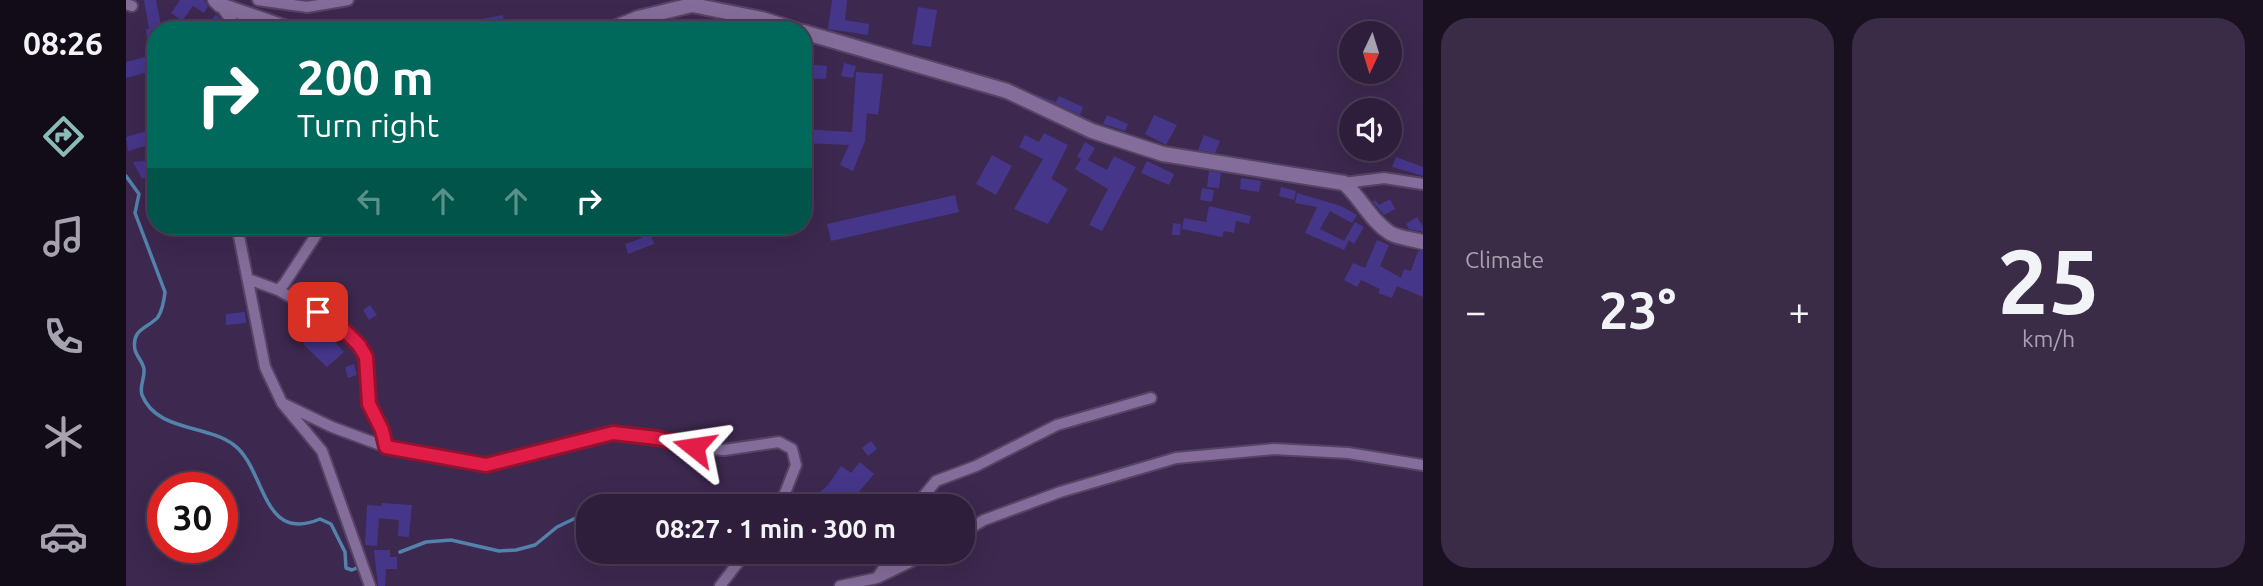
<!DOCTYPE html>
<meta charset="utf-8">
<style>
:root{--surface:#2e1e3b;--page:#3a2b46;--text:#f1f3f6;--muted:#a7a2af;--line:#493c55;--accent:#8bbbb9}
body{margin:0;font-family:Ubuntu,sans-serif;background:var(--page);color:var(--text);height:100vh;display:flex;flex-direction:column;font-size:26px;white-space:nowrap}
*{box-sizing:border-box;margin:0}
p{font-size:23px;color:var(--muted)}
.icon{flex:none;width:38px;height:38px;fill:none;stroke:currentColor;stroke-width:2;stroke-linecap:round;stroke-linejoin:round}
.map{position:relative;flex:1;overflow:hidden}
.details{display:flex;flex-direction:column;gap:18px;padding:18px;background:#191020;width:840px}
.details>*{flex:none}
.banner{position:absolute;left:21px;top:21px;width:665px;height:214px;border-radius:28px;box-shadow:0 7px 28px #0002,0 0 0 2px var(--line);background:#00695c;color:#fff;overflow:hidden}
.needle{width:46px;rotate:184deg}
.controls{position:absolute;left:1213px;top:21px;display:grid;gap:14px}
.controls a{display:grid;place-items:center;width:63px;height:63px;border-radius:50%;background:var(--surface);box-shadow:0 7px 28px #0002,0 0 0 2px var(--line);font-size:35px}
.speed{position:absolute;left:21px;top:472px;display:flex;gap:14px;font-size:35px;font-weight:700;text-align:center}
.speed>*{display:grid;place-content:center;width:91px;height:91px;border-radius:50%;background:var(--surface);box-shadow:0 7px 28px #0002,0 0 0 2px var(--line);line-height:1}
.speed .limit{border:10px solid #d22;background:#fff;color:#111}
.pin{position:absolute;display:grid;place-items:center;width:60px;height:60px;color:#fff;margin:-30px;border-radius:14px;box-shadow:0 4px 10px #0006}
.me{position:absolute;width:77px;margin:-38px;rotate:285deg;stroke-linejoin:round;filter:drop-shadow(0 0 5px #0008)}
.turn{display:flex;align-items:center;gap:24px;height:147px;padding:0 35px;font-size:32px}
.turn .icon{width:91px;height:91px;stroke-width:2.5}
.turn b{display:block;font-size:49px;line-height:60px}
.lanes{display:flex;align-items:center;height:66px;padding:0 35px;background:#0003;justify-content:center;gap:35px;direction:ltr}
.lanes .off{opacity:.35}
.big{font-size:52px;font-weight:700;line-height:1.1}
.details .tile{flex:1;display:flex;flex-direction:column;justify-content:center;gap:10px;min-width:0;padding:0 24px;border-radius:28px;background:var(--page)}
.details .dial{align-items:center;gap:0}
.dial b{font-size:91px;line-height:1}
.heat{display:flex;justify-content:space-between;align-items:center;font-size:38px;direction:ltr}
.details .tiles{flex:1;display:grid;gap:18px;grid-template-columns:repeat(2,1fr)}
.trip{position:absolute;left:450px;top:494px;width:399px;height:70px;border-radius:28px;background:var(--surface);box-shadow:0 7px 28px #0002,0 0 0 2px var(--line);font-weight:700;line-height:70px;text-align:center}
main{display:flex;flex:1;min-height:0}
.tabs{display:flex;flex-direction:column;width:126px;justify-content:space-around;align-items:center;background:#120c18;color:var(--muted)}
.tabs .icon{width:49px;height:49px}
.tabs .active{color:var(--accent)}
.tabs b{font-size:32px;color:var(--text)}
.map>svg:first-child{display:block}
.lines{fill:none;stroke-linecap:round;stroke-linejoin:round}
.stream{stroke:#5382ab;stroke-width:3.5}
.building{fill:#45368a}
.minor-casing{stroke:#564464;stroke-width:14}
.tertiary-casing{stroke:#564464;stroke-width:18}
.minor{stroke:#846d9a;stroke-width:10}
.tertiary{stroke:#846d9a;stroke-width:14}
.route-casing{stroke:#92132f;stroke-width:18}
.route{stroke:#e11d48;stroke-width:12}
</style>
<main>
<nav class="tabs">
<b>08:26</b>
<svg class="icon active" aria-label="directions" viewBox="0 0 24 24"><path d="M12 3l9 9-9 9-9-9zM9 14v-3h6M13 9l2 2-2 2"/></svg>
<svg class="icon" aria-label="music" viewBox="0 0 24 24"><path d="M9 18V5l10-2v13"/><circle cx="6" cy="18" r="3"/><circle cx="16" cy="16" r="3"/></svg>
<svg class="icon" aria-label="phone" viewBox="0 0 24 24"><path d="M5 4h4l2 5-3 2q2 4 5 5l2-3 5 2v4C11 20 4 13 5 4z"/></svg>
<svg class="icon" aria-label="climate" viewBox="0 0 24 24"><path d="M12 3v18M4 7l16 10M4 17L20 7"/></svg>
<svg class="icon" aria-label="car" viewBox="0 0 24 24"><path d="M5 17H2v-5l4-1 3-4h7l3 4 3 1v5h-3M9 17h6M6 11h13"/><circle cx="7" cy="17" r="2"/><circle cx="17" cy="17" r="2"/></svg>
</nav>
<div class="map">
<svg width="1297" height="586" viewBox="0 0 1297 586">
<rect width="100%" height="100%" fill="#3d284f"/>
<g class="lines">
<path class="stream" d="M0,176l13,18 -4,19 30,79c-1,9 -2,17 -7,25 -9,11 -27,11 -23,33 2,7 8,12 9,19 1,10 -5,17 -2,26 15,37 64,29 92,50 32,24 27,99 86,74l11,5 14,28 1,16 6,2 7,-3
M274,552l26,-10 25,-2 48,11 17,-1 19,-5 22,-18 25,-12"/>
</g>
<path class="building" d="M18,0h12l6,30h-6v7l-9,1 -1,-9h3z
M54,0h24l4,6 -4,7 -11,-7 -11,15 -11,-8z
M706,0h15l-2,20 24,4 -1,11 -40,-6z
M792,7l19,3 -6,37 -19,-3z
M90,14l10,12 -3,4h-18z
M377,15l2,15h-33l-1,-9z
M30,54v16l-30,8v-16z
M718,63l12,3 -3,12 -12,-2z
M677,64l24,2 -1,13 -23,-1z
M730,72l27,2 -5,41 -11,-2 -2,28 -12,30 -13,-6 9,-20 -46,-2v-14l49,3z
M909,94l21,8 3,-6 24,11 -3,8z
M981,115l21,9 -3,7 -22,-7z
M1028,115l23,10 -11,20 -21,-11z
M30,128v15l-28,8 -2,-14z
M918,133l24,12 -16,32v2l16,10 -20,35 -34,-15 29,-50 -24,-12 6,-12 14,7z
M1078,135l16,6 -5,12 -17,-3z
M959,142l10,6 -7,12 19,10 7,-14 22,11 -34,64 -13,-6 19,-36 -33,-20 6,-10 -4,-2z
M866,155l20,11 -16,29 -20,-11z
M1270,157l27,10v9l-31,-9z
M30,160v12l-14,7 -9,-17z
M1021,161l27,13 -5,11 -28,-12z
M1083,171l12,2 -2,15 -12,-1z
M1115,178l20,3 -2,11 -19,-3z
M1155,187l15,4 -2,9 -15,-4z
M1076,188l12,2 -2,12 -12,-2z
M1171,193l44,13 16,9 -5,8 -22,-12 -10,18 24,12 11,-19 9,5 -10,17 -5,-4 -5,10 -39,-17 12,-26 -22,-4z
M829,195l4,17 -128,29 -4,-17z
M1264,199l5,10 -11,6 -11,-13 2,-2 4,5z
M1083,206l42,10 -2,8 -13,-3 -2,12 -10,-2 -2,6 -40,-8 2,-11 22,4z
M1291,217l6,10v5l-14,-3 -3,-5z
M1047,223l8,1 -1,11h-8z
M269,226h57l1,4 -40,7 -1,-5 -16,3z
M523,230l5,14 -26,10 -3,-10 17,-6 -2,-5z
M1251,240l12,5 -9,21 21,12 3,-9 7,2 7,-20h5v46l-26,-11 -5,12 -14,-5 2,-4 -19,-9 -4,7 -13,-7 9,-17 12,5z
M244,305l7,10 -8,5 -6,-10z
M119,312l1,11 -20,2v-11z
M191,332l10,11 5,-5 12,14 -17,15 -24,-23z
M228,364l3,11 -9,3 -3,-11z
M745,441l6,8 -9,7 -6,-8z
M734,462l14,12 -23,27 -9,-6 -8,9 -14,-12 8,-7 13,-19 10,7z
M256,503l30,2 -3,32 -11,-1 1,-16 -20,-2 -2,28 -12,-1 2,-40 14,1z
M248,550h16v7h7v12h-11l-1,17h-7z"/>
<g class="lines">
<defs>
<path id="minor" d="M132,0l49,7 41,-7
M0,4l6,2
M94,5l14,19 1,6
M1218,183l40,-5 39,6
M111,226l28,141 17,36 40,48 48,135
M122,279l30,11 6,-6 38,-58
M152,290l60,34 21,21 7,12 3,47 13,26 4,17
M156,403l50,24 54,20 100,18 127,-32 44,5 37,9 30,3 55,-8 13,7 4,16 -16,41
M793,506l3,-8 14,-17 40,-15 81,-41 94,-27
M836,533l22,-13 76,-28 116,-34 98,-9 74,4 75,12
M751,578l18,-27
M594,586l27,-35
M714,586l37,-8 56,-27"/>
<path id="tertiary" d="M89,0l5,5 73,25
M483,30l29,-12 54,-13 70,14 34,11
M677,32l204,59 85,40 71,23 181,29c17,15 26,37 46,50 8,5 23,6 33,9"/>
</defs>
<use href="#minor" class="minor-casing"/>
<use href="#tertiary" class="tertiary-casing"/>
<use href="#minor" class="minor"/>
<use href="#tertiary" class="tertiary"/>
</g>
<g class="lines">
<defs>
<path id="route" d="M192,312l20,12 21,21 7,12 3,47 13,26 4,17 100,18 127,-32 44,5 37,9"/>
</defs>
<use href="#route" class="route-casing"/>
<use href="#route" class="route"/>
</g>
</svg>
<div class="controls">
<a><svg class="needle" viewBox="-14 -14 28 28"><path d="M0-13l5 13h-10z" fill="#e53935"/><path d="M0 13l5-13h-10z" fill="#a7a2af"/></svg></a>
<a><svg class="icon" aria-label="sound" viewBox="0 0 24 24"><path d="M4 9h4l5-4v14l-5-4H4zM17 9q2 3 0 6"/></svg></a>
</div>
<div class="speed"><div class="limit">30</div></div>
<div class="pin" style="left:192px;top:312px;background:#d93025"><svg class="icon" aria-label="arrive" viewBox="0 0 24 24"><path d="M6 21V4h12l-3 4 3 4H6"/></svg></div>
<svg class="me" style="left:568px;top:447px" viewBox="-20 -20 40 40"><path d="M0-17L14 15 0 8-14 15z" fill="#e11d48" stroke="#fff" stroke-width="4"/></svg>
<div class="trip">08:27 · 1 min · 300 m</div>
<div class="banner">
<div class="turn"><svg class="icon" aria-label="right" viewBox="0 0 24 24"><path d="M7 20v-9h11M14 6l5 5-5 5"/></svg><div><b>200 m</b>Turn right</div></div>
<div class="lanes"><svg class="icon off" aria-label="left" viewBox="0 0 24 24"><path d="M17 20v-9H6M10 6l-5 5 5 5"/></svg><svg class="icon off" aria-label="ahead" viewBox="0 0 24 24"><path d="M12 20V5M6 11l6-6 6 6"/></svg><svg class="icon off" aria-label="ahead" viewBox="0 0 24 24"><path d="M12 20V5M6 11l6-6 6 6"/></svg><svg class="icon" aria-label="right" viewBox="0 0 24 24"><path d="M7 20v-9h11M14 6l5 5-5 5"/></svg></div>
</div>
</div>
<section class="details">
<div class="tiles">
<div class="tile"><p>Climate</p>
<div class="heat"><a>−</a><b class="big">23°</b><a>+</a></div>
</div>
<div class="tile dial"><b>25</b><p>km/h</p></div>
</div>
</section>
</main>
